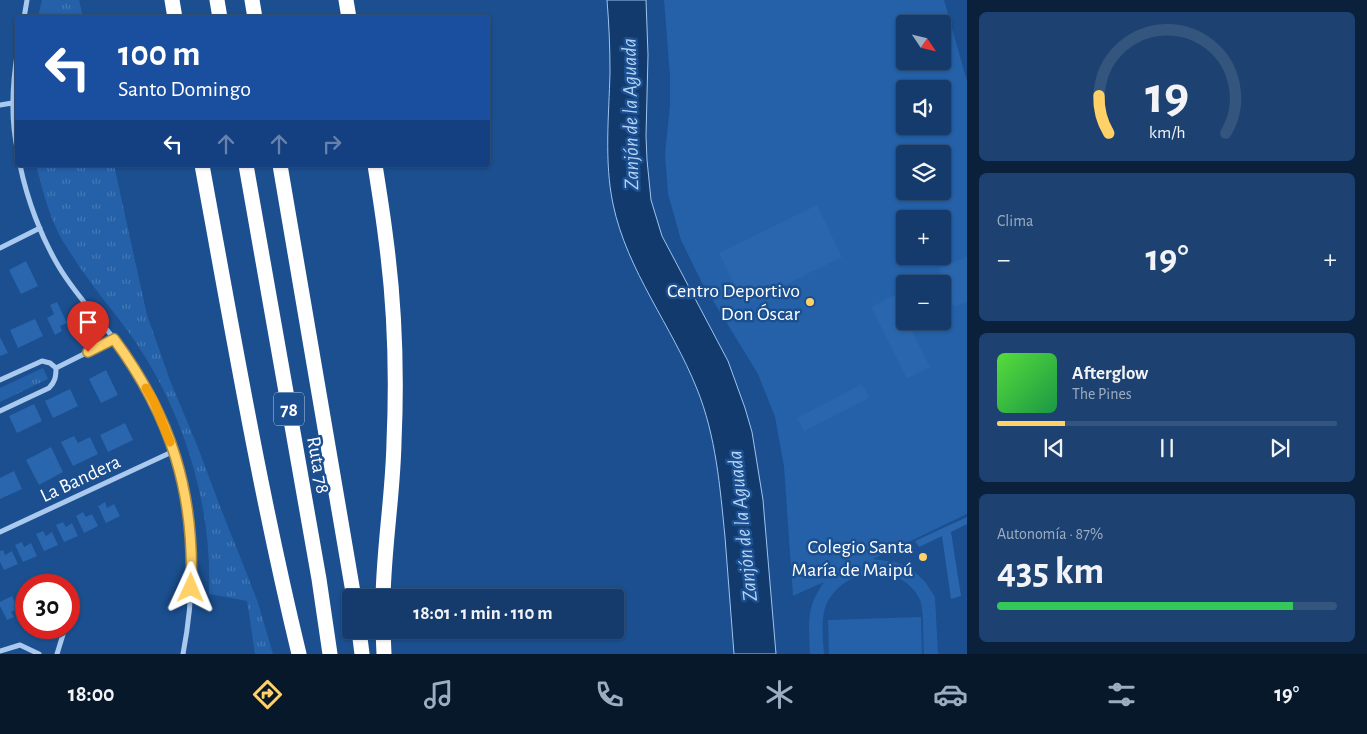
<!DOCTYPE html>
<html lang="es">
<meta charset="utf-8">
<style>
:root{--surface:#143b6b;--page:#1d4271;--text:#f1f3f6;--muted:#9dadc1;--line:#33557e;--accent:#ffd166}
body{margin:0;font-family:"Alegreya Sans",sans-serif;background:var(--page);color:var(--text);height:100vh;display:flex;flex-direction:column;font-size:19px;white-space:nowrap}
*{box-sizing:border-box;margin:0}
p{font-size:16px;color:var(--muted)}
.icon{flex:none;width:28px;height:28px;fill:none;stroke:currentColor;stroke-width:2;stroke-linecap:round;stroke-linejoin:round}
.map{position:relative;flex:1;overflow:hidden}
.drawer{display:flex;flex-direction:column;gap:12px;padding:12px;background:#0b203b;width:400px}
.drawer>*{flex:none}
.hud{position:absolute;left:15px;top:15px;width:475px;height:152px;border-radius:5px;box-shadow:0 1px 4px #0004,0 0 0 1px var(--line);background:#1a4fa0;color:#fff;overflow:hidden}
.needle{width:32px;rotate:125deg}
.controls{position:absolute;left:896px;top:15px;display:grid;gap:10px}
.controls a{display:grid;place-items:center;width:55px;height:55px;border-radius:5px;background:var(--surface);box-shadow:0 1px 4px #0004,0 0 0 1px var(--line);font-size:25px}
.speed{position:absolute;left:15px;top:574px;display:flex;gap:10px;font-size:25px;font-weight:700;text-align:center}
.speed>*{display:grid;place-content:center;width:65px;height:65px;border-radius:50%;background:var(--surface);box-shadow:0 1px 4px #0004,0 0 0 1px var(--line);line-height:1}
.speed .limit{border:8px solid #d22;background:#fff;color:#111}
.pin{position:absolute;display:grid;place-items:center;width:42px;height:42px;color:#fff;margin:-51px -21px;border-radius:50% 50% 50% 0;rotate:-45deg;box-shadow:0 0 5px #0007}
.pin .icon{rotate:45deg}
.me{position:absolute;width:55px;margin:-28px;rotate:1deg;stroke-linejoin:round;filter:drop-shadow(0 0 4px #0008)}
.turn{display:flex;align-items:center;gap:18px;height:105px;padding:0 20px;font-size:22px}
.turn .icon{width:65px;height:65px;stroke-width:2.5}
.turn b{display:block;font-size:35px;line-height:42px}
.lanes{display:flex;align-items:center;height:48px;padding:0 20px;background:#0003;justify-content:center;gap:25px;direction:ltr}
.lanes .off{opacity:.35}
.big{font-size:38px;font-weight:600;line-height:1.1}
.drawer .widget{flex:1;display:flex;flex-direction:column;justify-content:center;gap:8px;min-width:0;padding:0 18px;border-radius:8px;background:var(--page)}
.drawer .dial{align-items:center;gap:0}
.dial svg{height:130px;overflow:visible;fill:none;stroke:var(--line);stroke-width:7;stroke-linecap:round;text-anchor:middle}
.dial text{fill:var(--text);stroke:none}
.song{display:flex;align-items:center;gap:15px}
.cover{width:60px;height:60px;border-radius:8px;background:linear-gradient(135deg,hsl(110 70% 55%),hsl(140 70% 35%))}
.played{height:5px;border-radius:2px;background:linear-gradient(90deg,var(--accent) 20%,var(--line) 20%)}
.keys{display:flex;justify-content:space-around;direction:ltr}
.heat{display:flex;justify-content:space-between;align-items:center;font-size:28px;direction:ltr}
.charge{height:8px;border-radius:4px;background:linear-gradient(90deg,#34c759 87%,var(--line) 0)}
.trip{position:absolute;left:342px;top:589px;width:282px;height:50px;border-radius:5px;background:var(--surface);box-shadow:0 1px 4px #0004,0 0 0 1px var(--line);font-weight:600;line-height:50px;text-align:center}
.dock{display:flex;height:80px;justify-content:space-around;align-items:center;background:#08182b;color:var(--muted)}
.dock .icon{width:35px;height:35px}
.dock .on{color:var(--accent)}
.dock b{font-size:22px;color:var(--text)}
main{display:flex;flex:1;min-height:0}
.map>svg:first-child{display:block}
.grass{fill:url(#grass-tufts)}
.pitch{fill:#2461a8;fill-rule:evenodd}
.water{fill:#123a6d;stroke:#9cc4f0}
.building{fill:#2a66ad}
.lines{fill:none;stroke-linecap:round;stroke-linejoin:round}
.street{stroke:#a9c9ee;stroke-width:5}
.highway{stroke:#fff;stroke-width:15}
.route-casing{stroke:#a68842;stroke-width:12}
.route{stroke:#ffd166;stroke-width:9}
.slow{stroke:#f59e0b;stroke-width:9}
.poi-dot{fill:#ffd166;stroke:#1b4f8f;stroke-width:2}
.labels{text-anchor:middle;stroke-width:5;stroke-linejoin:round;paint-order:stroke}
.shield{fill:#1b4f8f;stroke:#bbcadd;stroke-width:1}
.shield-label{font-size:19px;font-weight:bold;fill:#fff}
.poi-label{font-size:20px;fill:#fff;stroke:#1b4f8f;text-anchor:end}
.street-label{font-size:20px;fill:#fff;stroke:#1b4f8f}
.water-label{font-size:21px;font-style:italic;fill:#b5d3f5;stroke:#1b4f8f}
</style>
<main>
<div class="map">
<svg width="967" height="654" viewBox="0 0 967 654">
<defs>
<pattern id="grass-tufts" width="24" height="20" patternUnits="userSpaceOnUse" patternTransform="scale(1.25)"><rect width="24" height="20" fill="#2461a8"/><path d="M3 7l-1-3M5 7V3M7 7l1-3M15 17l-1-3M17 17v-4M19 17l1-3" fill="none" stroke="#4579b5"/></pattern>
</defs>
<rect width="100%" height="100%" fill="#1b4f8f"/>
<path class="grass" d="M42,0h37l4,17h-45z
M36,165h78l33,150 24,68 26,62 24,64 26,65 11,29 15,51h-18l-8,-53 -38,-7c3,-82 -20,-164 -62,-234 -23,-39 -56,-72 -79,-111 -4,-6 -8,-12 -11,-19 -10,-21 -15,-43 -21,-65z
M43,368l5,11 -48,23v-14z"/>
<path class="pitch" d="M664,0h280l23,81v433l-94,45 21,3 9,3 14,9 9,9 9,14 3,57h-14c-1,-11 0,-46 -4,-54 -19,-40 -80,-33 -95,8 -4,12 -2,33 -1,46h-14c-1,-31 -5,-45 14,-72l-31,14 -9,-129 -9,-50 -17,-43 -57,-93 -20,-41 -13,-46 -3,-40 5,-49v-29zM905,24h37v37h-37zM905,89h37v37h-37zM905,154h37v37h-37zM905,219h37v37h-37zM905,284h37v37h-37z
M921,617l1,37h-93l-1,-34z"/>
<path class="water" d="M607,0h39l2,55 -2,81 1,24 4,40 11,36 66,125 17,47 7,24 11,68 13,154h-42c-3,-39 -6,-78 -9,-117 -5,-50 -9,-101 -28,-148 -25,-63 -70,-118 -84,-185 -9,-43 -4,-89 -3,-132 0,-24 -1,-48 -3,-72z"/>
<path class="building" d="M817,205l25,52 -98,48 -25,-52z
M967,257v45l-13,5 -15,-39z
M26,261l12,25 -17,8 -12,-24z
M894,295l11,21v5h2l23,46 -23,12 -36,-72z
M57,302l10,21 -7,3 2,5 -7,4 -8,-17 7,-4 -4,-9z
M35,319l8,17 -25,12 -8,-18z
M0,337l8,16 -8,3z
M106,370l12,25 -17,8 -12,-24z
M862,384l7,14 -65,33 -7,-13z
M70,389l8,17 -25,12 -8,-17z
M34,404l8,17 -25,12 -8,-17z
M125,423l8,17 -25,12 -8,-17z
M74,436l4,7 12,-6 8,17 -25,12 -12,-24z
M51,447l12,25 -24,13 -13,-25z
M14,471l8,18 -22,10v-21z
M105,502l2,6 7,-4 6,12 -14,7 -8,-17z
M83,512l3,5 6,-3 6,12 -14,7 -8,-17z
M967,517v7l-16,8 10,64 -10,3 -9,-63 -23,11 -4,-6z
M63,522l3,5 6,-4 6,13 -14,6 -8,-17z
M43,531l3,5 6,-4 6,13 -14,6 -8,-17z
M22,542l2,5 7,-4 6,13 -14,6 -8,-17z
M3,550l2,5 7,-4 6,13 -14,6 -4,-8v-11z
M54,579l3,6h-14z
M26,592v14l-2,1 -5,-12z
M12,596l6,13 -7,3 3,5 -7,3 -7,-14v-4z"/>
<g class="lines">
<path class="street" d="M24,18l3,-18
M18,49c-6,35 -8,69 0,104
M0,105l12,-2
M20,165c7,34 21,72 39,102 19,32 47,59 69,90 61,89 75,193 55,297
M0,248l40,-20
M56,368l58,-29
M0,380l42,-19 8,2 6,5c0,9 -1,14 -7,20l-49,23
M0,532l174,-81
M69,595v-4
M0,651l20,-6 19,9
M57,654l8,-26"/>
<path class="highway" d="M172,0l3,18
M217,0l3,18
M252,0l3,18
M346,0l3,18
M202,165c30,163 58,328 97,489
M246,165l73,414 11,75
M280,165l74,433
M375,165c4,25 8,50 11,75 9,67 11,135 8,202 -1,52 -10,103 -11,156
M359,630l3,24
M383,630l1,24"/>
</g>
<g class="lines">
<defs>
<path id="route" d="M88,352l26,-13c57,77 81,154 77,249"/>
</defs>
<use href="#route" class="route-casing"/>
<use href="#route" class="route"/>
<path class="slow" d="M146,388l8,14 16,40"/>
</g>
<g class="poi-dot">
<circle cx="810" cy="302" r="5"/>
<circle cx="923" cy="557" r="5"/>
</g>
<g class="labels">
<rect class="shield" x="274" y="392.5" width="30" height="33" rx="4"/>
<g class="shield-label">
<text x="289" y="416">78</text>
</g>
<g class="poi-label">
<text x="800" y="297">Centro Deportivo<tspan x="800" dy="23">Don Óscar</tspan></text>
<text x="913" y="553">Colegio Santa<tspan x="913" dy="23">María de Maipú</tspan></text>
</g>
<g class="street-label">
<text transform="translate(319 465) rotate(80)" y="7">Ruta 78</text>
<text transform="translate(80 478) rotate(-25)" y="7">La Bandera</text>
</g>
<g class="water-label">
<text transform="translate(630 114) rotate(-91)" y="7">Zanjón de la Aguada</text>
<text transform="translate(742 526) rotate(-96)" y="7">Zanjón de la Aguada</text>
</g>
</g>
</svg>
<div class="controls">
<a><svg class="needle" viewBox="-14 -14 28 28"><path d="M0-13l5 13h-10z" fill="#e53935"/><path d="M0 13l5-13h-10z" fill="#9dadc1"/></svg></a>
<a><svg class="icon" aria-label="sound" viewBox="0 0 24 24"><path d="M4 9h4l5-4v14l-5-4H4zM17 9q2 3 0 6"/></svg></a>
<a><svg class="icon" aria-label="layers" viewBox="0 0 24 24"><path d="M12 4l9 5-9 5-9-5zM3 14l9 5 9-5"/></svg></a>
<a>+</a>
<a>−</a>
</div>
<div class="speed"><div class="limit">30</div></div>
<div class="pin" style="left:88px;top:352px;background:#d93025"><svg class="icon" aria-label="arrive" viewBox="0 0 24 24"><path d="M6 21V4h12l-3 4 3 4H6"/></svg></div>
<svg class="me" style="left:191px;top:588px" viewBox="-20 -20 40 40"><path d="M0-17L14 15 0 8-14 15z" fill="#ffd166" stroke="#fff" stroke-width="4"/></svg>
<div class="trip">18:01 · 1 min · 110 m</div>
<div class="hud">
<div class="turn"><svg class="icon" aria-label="left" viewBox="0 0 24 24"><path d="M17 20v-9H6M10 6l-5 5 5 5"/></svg><div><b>100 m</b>Santo Domingo</div></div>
<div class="lanes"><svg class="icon" aria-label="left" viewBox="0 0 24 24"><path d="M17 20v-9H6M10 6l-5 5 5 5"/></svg><svg class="icon off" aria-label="ahead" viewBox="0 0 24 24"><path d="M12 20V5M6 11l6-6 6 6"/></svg><svg class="icon off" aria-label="ahead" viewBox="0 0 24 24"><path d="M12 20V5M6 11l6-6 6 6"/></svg><svg class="icon off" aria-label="right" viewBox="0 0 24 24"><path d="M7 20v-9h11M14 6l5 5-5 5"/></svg></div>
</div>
</div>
<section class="drawer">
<div class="widget dial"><svg viewBox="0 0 100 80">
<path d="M14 69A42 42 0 1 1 86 69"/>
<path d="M14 69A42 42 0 0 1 8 46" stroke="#ffd166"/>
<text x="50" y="56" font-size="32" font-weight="700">19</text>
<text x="50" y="72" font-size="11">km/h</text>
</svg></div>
<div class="widget"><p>Clima</p>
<div class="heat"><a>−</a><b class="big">19°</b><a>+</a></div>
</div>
<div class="widget">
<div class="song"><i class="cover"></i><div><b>Afterglow</b><p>The Pines</p></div></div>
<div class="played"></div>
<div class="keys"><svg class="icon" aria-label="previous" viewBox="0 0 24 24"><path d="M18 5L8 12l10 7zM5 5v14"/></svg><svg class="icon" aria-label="pause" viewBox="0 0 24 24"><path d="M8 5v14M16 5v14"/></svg><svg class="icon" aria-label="next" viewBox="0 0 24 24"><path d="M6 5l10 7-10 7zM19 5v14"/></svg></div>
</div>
<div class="widget"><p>Autonomía · 87%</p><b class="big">435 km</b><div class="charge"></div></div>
</section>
</main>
<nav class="dock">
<b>18:00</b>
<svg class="icon on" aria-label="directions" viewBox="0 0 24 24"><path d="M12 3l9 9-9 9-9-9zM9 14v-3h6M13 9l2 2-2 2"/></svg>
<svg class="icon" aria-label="music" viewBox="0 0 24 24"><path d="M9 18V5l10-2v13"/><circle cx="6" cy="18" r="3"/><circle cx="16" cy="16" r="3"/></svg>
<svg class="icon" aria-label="phone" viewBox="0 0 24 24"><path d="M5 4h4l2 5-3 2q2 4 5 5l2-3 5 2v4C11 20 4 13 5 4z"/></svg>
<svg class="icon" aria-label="climate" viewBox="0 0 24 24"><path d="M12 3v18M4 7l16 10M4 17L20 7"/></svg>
<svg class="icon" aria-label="car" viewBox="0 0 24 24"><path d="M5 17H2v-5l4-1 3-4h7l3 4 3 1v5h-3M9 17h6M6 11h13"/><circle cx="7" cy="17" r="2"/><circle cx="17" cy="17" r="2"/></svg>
<svg class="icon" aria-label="filters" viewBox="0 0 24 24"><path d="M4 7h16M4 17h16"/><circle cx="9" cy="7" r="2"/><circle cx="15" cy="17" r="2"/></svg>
<b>19°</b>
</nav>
